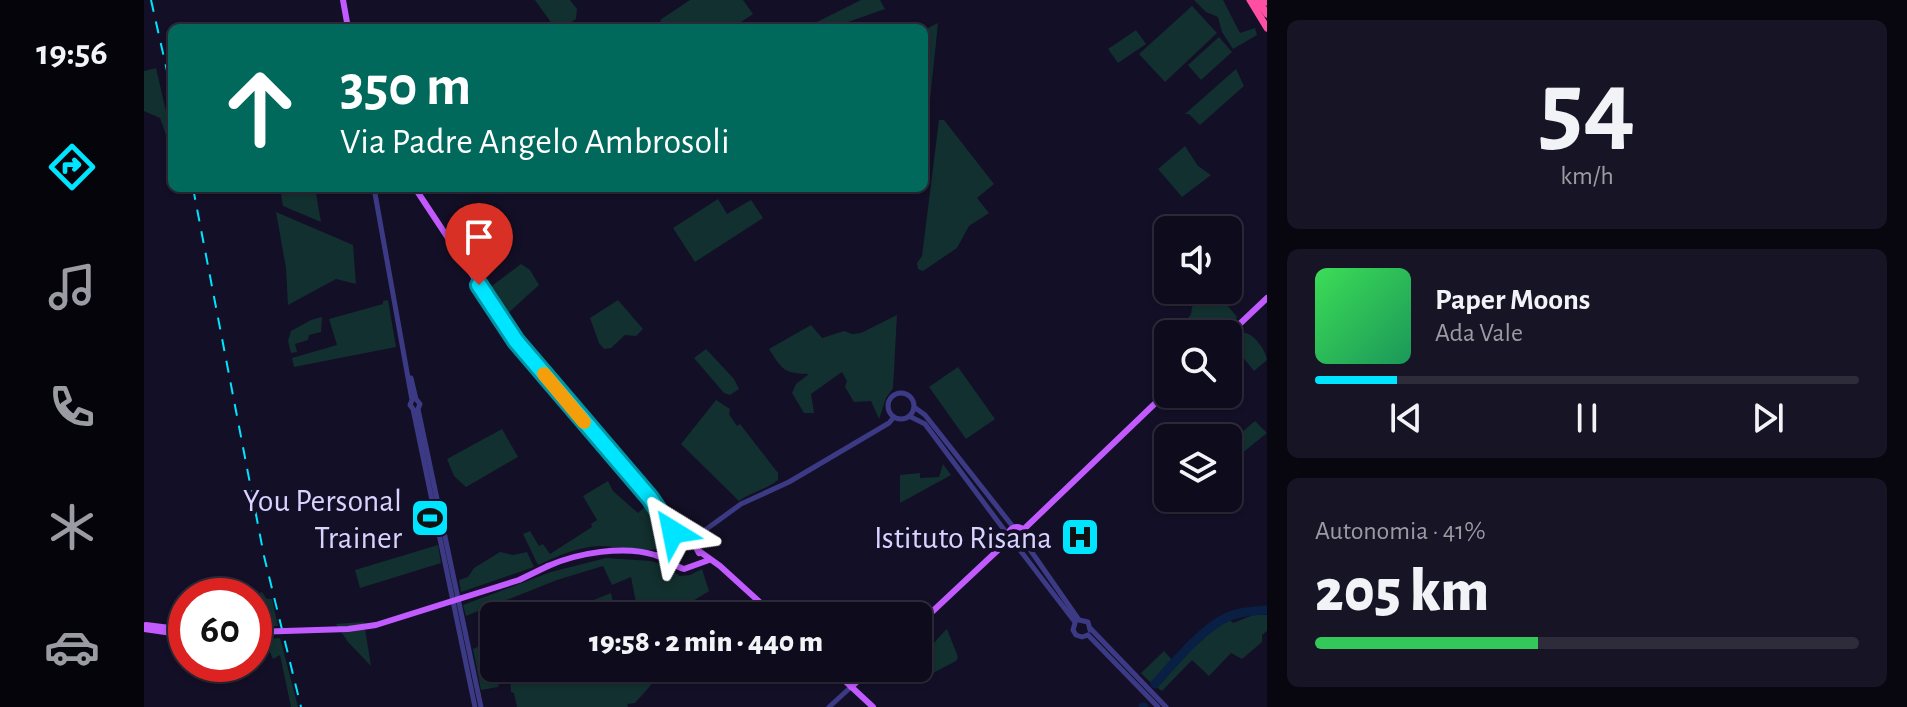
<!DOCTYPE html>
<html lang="it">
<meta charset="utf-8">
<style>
:root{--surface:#0e0b1c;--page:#171425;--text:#f1f3f6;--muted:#9b9ba3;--line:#2e2b3b;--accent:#00e5ff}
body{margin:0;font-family:"Alegreya Sans",sans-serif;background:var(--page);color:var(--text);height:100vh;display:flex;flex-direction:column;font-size:30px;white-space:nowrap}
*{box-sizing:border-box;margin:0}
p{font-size:26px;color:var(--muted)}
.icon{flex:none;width:44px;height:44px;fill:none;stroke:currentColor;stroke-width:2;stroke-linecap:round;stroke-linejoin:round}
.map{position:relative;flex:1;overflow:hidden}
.panel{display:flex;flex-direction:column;gap:20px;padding:20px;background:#08060f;width:640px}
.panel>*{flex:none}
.hud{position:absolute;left:24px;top:24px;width:760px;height:168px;border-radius:12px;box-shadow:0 2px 6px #0004,0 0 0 2px var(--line);background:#00695c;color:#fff;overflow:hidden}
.tools{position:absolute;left:1010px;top:216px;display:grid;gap:16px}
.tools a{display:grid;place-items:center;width:88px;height:88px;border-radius:12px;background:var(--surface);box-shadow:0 2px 6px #0004,0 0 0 2px var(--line);font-size:40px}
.speed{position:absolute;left:24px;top:578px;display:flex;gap:16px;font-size:40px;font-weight:700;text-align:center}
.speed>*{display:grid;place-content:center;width:104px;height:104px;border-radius:50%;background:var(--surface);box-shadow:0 2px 6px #0004,0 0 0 2px var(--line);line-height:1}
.speed .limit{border:12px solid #d22;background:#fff;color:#111}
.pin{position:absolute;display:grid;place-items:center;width:68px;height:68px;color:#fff;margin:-82px -34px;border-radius:50% 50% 50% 0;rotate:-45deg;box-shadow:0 0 8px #0007}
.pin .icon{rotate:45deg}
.me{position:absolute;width:88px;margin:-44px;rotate:325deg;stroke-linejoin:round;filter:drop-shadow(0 0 6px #0008)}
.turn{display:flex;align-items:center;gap:28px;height:168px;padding:0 40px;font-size:36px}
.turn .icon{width:104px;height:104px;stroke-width:2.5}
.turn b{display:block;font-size:56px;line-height:68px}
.big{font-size:60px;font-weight:800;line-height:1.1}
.panel .widget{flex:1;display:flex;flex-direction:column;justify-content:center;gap:12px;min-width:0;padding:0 28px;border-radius:12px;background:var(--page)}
.panel .dial{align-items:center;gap:0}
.dial b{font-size:104px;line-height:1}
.song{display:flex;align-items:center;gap:24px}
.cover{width:96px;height:96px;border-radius:12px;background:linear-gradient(135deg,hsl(130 70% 55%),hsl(150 70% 35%))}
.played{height:8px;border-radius:4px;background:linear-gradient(90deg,var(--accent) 15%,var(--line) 15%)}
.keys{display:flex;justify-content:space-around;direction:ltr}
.charge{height:12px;border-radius:6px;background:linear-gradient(90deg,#34c759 41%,var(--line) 0)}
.trip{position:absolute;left:336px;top:602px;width:452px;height:80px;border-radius:12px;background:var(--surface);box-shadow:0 2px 6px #0004,0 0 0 2px var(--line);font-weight:800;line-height:80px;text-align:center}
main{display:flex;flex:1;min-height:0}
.tab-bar{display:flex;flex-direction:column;width:144px;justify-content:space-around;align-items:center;background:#06040b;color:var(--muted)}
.tab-bar .icon{width:56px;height:56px}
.tab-bar .active{color:var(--accent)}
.tab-bar b{font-size:36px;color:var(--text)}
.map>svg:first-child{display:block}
.green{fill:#12302f}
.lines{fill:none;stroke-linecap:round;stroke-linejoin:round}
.river{stroke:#0a1f44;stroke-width:9}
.minor{stroke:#3d3a85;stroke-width:5}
.major{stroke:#c25bff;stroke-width:6}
.highway{stroke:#ff4fa3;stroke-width:7}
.rail{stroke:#00e5ff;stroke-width:2;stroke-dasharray:12 10;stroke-linecap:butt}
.major-bridge{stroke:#c25bff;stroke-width:6}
.route-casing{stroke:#0095a6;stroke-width:20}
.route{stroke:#00e5ff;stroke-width:14}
.slow{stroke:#f59e0b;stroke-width:14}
.labels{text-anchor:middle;stroke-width:8;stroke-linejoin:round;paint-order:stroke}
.poi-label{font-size:32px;fill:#d9d4ff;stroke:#130f26;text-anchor:end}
</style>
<main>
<nav class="tab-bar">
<b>19:56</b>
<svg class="icon active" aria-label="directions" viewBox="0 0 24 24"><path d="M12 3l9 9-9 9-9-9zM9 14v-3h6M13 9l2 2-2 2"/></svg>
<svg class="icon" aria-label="music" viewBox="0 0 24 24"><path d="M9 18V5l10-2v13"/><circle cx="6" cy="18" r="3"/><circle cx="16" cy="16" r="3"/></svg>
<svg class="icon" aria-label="phone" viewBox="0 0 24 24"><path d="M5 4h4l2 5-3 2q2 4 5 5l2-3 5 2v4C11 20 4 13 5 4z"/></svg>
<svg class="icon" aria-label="climate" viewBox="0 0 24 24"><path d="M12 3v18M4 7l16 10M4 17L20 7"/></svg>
<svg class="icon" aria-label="car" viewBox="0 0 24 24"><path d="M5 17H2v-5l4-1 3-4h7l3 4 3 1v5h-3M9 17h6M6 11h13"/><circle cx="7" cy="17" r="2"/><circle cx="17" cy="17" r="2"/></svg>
</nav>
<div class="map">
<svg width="1123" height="707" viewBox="0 0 1123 707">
<rect width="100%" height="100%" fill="#130f26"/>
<path class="green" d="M391,0h35l7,9 -1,10 -13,9h-8z
M546,0h53l10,14 -21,14h-67l-5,-8z
M717,0h19l5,9 -54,19h-26z
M1050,0h29l17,33 15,-5 2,7 -24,14 -11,-17 -4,-15 -12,-5z
M1048,6l25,27 -52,49 -26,-28z
M794,23l-14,135v-128z
M992,30l10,14 -28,19 -10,-14z
M1075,37l13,15 -31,28 -13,-15z
M12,68l16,69v2l-5,-1 -7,-20 -16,-7v-40z
M1092,69l8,17 -44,39 -11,-11h-4z
M795,120h5l50,64 -17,14 12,15 -20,13 -12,22 -34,23 -5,-2 -1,-6 5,-7z
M1041,146l13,20 13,9 -29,22 -24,-28z
M136,188h35l6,34 -38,-16z
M574,199l9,15 24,-14 12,18 -68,44 -22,-34z
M132,212l77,33 3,39 -20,-5 -48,26 -2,-37z
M377,264l9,6 9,15 -33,30 -18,-26z
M1067,290h4l22,27 -1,3 -14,14h-29l-8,-12 6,-8 1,-7z
M244,300l8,47 -102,20 -2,-9 45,-13 -8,-26 54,-15v-3z
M474,300l25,29 -7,7 -11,-1 -14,13 -7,1 -5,-6 -9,-25z
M753,315l-4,73 -7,10 -7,21 -8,-18 -17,1 -9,-15 2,-6 -5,-9 -31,22 3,19h-10l-12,-20 4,-9 13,-10c-25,-1 -26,-3 -40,-25l42,-24 11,13 22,-7 8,3 9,-1z
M178,317l-1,15 -12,3 -1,5 -13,4 2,8 -6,1 -3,-12 3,-10 20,-11z
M1102,333c9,3 20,17 21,27l-13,11 -24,-30 7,-7z
M562,349l28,30 5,10 -9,6 -6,-2 -30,-35z
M814,367l37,52 -29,20 -37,-52z
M572,400l14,9 -1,5 8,12 3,-2 38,49v7c-11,9 -26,12 -39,21l-58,-57z
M1111,421l12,12 -26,21 -5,-6 2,-4 -3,-6z
M358,429l16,28 -52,30 -12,-11 -7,-17z
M799,464l8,11 -51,28v-28l20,-2v5l19,-1z
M464,481l5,10 25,22 9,-8 21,27 -1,12c-16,13 -48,1 -68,2 -21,1 -42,10 -61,19l-15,-31 7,-3 9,15 4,-2 7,10 42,-27 -1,-3 6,-4 -14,-24z
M294,545l3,18 -81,25 -5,-18z
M356,552l13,3 14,-3 7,15 -73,25 -2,-12 9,-3 6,-9z
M462,558l45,3 10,3 19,12 10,-1 12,-6 7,22 -40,25h-40l9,-3 -7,-36 -19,8 -9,-19 -46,14 -91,36 -3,-11 88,-33z
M118,592l5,7h5l6,27h-24v-30h-3z
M467,593l5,23h-62z
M1109,615h14v16l-5,4v7l-20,17 -11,-6 -22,23 -17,-16 -30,31 -6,-4 21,-24 37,-34 15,-10 4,4z
M220,622l7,44 -23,-24 -12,-18z
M803,629l11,28 -2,4 -27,14c-2,-25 0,-28 18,-46z
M136,638l16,61 2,8h-7l-11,-52 -7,4 -9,-20z
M350,640v28h172l-31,35 -8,1 1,3h-111l-3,-14 -3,-1 -1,-17 -8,3 -4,9 -17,3 -8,-41z
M1020,651l9,10 -22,22 -10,-10z"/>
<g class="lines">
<path class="river" d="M1011,684c19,-21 49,-58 75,-68 11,-5 25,-5 37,-6
M999,707h1"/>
<path class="minor" d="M230,188l38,212 -2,5 3,4 62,298
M267,378l5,21 4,5 -2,5 63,298
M744 406a13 13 0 1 1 26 0a13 13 0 1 1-26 0Z
M770,407l11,8 89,113
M765,416l16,8 83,111
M546,541l51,-37 48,-22 100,-59 5,-6
M880,541l55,79
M872,545l59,77
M935,620l9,2 2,8
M931,623l-2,7 3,5 6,2 6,-2
M946,628l76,79
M944,635l70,72
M685,707l22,-20"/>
<path class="major" d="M199,0l5,28
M271,188l101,153 149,176 8,12 2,14
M1084,335l39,-37
M864 536a9 9 0 1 1 18 0a9 9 0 1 1-18 0Z
M879,530l145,-139
M555,551l21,15 55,50
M528,561l-1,-13 8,-7 14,1 6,11
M404,566c29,-13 76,-21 107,-11 11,3 19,11 29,14l25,-9
M2,625l40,5
M774,625l80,-75 10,-12
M0,629l42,6
M687,668l42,39
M707,687l21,-19"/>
<path class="highway" d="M1106,0l17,28
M1114,0l9,14
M1122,0l1,2"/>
<path class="rail" d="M7,0l21,93
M49,188l71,368 37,151"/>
<path class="major-bridge" d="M110,632l94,-3 28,-4 143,-45 29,-14"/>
</g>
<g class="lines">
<defs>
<path id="route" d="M335,285l37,56 134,157 23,34"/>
</defs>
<use href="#route" class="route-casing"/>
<use href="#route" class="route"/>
<path class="slow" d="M400,374l40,48"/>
</g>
<defs>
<symbol id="stadium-square" viewBox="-11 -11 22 22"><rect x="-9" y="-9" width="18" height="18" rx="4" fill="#00e5ff" stroke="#130f26"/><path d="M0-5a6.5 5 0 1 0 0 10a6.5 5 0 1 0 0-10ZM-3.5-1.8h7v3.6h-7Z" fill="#111"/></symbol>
<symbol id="hospital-square" viewBox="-11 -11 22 22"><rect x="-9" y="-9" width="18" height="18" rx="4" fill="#00e5ff" stroke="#130f26"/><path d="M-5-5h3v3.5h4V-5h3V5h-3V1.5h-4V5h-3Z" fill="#111"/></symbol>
</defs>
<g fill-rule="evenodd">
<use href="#stadium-square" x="264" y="496" width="44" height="44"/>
<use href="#hospital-square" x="914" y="515" width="44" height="44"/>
</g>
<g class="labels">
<g class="poi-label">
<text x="258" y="511">You Personal<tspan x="258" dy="37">Trainer</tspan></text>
<text x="908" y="548">Istituto Risana</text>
</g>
</g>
</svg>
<div class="tools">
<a><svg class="icon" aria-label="sound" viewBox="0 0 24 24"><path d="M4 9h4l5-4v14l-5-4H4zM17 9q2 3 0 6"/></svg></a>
<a><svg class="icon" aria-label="search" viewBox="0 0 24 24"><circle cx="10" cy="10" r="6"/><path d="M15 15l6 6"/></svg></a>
<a><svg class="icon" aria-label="layers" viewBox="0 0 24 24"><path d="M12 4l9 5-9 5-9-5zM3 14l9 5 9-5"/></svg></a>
</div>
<div class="speed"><div class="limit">60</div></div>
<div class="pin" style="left:335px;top:285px;background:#d93025"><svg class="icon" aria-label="arrive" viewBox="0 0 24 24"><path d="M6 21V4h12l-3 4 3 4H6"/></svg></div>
<svg class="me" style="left:529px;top:532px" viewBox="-20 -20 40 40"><path d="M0-17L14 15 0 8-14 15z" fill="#00e5ff" stroke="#fff" stroke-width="4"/></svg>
<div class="trip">19:58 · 2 min · 440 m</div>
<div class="hud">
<div class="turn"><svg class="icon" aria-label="ahead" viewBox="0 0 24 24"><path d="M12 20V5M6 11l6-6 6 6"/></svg><div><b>350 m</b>Via Padre Angelo Ambrosoli</div></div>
</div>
</div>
<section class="panel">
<div class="widget dial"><b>54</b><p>km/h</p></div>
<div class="widget">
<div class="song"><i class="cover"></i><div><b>Paper Moons</b><p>Ada Vale</p></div></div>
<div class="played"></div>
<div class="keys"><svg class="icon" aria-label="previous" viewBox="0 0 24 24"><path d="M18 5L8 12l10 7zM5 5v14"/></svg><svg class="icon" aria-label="pause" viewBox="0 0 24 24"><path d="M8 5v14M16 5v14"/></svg><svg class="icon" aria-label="next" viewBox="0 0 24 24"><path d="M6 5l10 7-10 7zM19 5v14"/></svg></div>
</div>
<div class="widget"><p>Autonomia · 41%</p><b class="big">205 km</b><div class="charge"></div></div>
</section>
</main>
